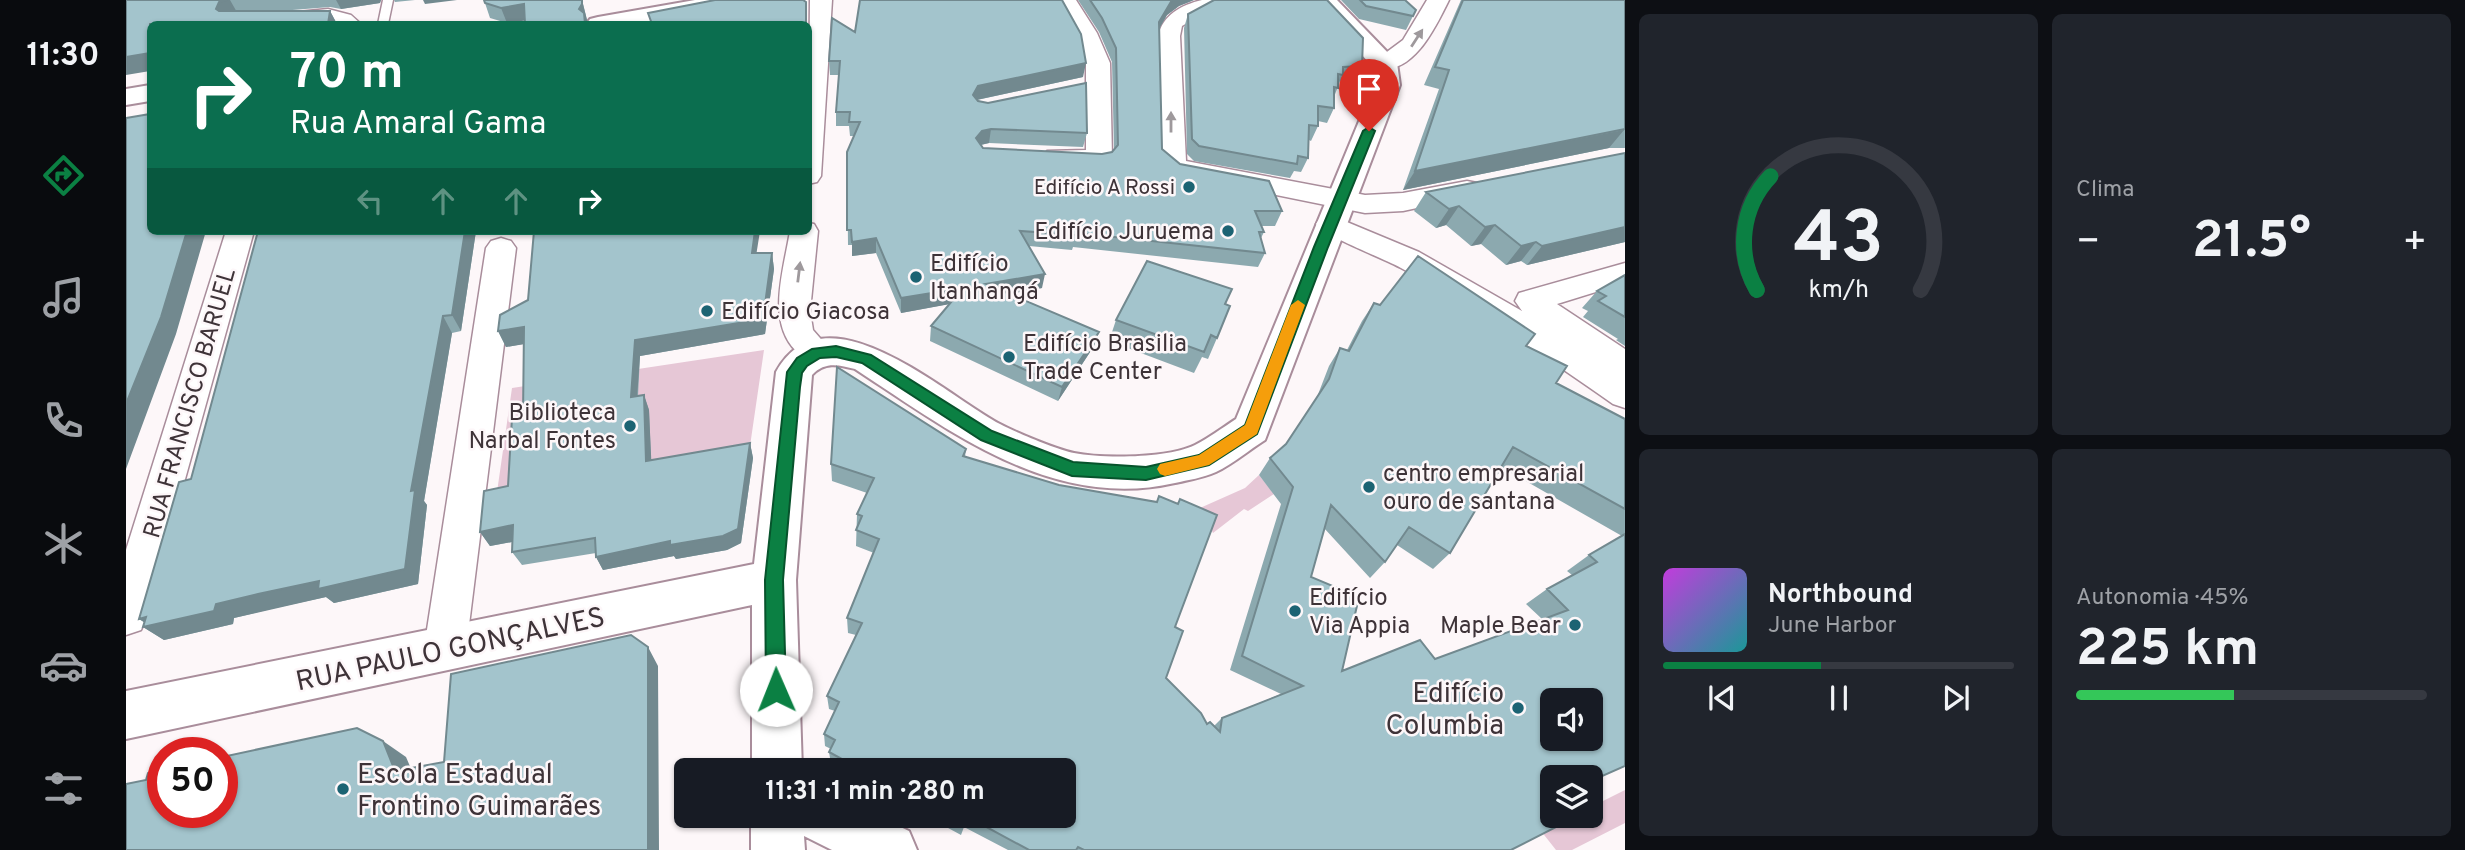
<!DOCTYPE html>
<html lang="pt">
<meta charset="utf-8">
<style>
:root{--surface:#171b24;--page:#20242c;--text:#f1f3f6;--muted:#9ea1a6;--line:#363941;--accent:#0b8043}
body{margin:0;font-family:Overpass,sans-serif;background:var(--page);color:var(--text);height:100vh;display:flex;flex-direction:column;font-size:26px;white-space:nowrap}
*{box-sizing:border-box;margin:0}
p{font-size:23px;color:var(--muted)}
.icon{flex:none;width:38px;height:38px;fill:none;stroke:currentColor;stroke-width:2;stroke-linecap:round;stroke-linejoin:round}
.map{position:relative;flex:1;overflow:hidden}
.details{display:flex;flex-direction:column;gap:14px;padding:14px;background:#0d0f14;width:840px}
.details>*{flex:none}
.hud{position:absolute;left:21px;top:21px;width:665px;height:214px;border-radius:10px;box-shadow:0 2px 5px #0004;background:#0b6e4f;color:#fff;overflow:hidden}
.controls{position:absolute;left:1414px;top:688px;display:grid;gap:14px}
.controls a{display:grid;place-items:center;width:63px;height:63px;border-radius:10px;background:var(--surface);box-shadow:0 2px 5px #0004;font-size:35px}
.speed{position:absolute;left:21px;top:737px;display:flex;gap:14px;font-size:35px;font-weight:700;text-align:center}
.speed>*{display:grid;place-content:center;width:91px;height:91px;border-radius:50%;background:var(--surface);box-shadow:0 2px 5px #0004;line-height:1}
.speed .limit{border:10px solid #d22;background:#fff;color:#111}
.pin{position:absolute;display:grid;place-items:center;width:60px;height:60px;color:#fff;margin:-72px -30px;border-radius:50% 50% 50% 0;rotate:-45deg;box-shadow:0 0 7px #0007}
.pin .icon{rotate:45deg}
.me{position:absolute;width:77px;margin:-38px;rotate:359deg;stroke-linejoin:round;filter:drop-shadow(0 0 5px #0008)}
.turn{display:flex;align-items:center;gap:24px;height:147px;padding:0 28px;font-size:32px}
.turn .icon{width:91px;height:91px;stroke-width:2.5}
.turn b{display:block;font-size:49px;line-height:60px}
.lanes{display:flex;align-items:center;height:66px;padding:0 28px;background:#0003;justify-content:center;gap:35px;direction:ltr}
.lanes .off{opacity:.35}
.big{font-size:52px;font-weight:700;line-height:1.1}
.details .widget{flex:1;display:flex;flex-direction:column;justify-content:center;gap:10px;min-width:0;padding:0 24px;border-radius:10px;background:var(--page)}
.details .dial{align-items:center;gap:0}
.dial svg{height:182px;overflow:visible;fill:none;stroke:var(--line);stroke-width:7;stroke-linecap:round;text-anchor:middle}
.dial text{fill:var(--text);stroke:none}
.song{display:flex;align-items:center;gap:21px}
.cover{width:84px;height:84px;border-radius:10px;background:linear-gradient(135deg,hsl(290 70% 55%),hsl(180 70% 35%))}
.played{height:7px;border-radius:4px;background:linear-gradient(90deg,var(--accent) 45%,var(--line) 45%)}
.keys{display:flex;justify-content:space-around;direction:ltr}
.heat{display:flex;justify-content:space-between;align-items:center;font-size:38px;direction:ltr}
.charge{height:10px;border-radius:5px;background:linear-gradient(90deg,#34c759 45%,var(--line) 0)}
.details .tiles{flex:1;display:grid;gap:14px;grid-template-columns:repeat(2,1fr)}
.trip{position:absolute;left:548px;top:758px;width:402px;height:70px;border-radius:10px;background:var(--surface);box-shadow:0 2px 5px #0004;font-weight:700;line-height:70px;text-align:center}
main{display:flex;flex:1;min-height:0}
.tabs{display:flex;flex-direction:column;width:126px;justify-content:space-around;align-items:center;background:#090b0e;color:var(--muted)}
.tabs .icon{width:49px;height:49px}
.tabs .on{color:var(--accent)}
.tabs b{font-size:32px;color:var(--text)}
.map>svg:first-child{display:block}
.green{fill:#e6c7d6}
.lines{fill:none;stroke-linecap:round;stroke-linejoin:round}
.lane-casing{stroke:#a98d9b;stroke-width:3}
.street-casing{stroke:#a98d9b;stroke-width:3}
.secondary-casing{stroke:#a98d9b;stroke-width:4}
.primary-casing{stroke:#a98d9b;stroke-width:4}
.lane{fill:#fff;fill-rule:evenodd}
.street{fill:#fff;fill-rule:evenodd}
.secondary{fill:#fff;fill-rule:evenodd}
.primary{fill:#fff;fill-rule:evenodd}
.wall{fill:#8ca9af;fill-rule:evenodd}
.shaded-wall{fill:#72898f}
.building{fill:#a3c4cc;stroke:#72898f;stroke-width:2;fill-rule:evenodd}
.oneway{fill:#9e999c}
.route{fill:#0b8043;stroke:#07532c;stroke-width:2}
.slow{fill:#f59e0b}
.poi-dot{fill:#1c6373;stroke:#fdf7f9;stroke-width:2.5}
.labels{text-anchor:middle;stroke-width:5;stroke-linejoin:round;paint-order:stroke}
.far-poi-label{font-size:21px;fill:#3e3338;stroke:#fdf7f9;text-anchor:end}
.poi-label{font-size:24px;fill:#3e3338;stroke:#fdf7f9;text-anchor:start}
.street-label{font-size:24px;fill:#3e3338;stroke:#fdf7f9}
.near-street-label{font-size:28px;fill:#3e3338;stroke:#fdf7f9}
.near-poi-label{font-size:28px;fill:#3e3338;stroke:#fdf7f9;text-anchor:end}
</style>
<main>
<nav class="tabs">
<b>11:30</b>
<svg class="icon on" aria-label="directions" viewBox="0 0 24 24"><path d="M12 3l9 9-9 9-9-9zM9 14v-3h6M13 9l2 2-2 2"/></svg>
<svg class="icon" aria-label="music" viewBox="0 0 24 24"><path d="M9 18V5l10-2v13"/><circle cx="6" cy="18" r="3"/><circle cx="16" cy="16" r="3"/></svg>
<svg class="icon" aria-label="phone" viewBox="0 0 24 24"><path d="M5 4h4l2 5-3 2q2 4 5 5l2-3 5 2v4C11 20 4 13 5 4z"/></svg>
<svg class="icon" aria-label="climate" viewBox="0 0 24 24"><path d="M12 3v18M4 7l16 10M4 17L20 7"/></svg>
<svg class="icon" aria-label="car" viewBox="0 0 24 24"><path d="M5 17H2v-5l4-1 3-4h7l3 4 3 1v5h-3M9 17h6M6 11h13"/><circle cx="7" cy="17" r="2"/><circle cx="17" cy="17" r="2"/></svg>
<svg class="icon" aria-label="filters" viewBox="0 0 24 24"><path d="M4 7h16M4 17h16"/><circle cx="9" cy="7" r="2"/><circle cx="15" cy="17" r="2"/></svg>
</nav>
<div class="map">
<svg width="1499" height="850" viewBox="0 0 1499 850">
<rect width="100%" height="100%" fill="#fdf7f9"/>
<path class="green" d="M638,350l-14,96 -253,46 15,-104z
M1133,475l15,19 -26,17 -4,-2 -31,24 -13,-25 45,-20z
M1499,790v33l-53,27h-16l-15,-19 33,-15h17v-9z"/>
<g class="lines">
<defs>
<path id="lane" d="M257,0h10l-5,24h-10z"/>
<path id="street" d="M684,0h22l-11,176 -4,6 -9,2z
M928,0h22l21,33 13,30 2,95 -4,6 -9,2 -52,-3 -4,-6 4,-6 39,-1v-87l-11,-30z
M1076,0h38l-4,4 -30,8 -24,14 -2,10 6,125 179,34 38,-2 64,-12 10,2 4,6 -4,6 -74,16 -38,2 -197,-40 -9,-11 -1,-7v-119c5,-21 23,-31 44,-36z
M1301,0h22c-13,26 -36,77 -73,68l-4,-5 31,-23z
M202,9l23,6 10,9 -41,-2 -38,2 -7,-5 3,-5z
M1204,215l89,37 103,59 -7,-10 4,-8 106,-30v20l-68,21 68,45v59l-12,-4c-69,-48 -138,-96 -212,-136 -18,-10 -77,-32 -85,-44l4,-6z
M682,223l6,1 4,7 -8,80 3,19 20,23 -4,8c-16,5 -23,1 -33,-10 -30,-30 -12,-82 -6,-120h18z
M100,231h28l-107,385 -6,14 -15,5v-85z
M375,238l10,3 5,7 -50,401 -6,14 -15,6 -15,-6 -6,-14 62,-401 5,-7z"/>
<path id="secondary" d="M1186,0h25l56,58 4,5 3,22 -135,355c-16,10 -32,24 -49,32 -13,6 -28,8 -41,11 -122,28 -224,-51 -320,-114 -16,-4 -30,-8 -43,6l-16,205 6,190h-50v-165l-626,134v-48l628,-127 22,-192c49,-89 169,23 224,52 17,9 56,25 74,29 30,6 95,5 121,-8 14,-7 27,-17 41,-26l138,-334 -3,-20z
M625,816h126l32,15 8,19h-85l-28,-14 1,14h-54z"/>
<path id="primary" d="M569,0h52l-4,5 -8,2 -99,17h-50l4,-5 8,-2z
M24,85v16l-24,4v-16z"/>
</defs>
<use href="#lane" class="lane-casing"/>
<use href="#street" class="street-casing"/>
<use href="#secondary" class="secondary-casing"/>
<use href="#primary" class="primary-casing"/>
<use href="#lane" class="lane"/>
<use href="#street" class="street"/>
<use href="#secondary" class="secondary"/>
<use href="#primary" class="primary"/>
</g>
<path class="wall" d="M0,0h255l-1,3 -39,6 -11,-2 -50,4h50l7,13h-187z
M268,0h21l-20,2z
M456,0l6,24 -63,-4 -18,3 -17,-5 -5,-15z
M952,0h116l-15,6 -12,9 -8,14 3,120 18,15 102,47 -7,15h-14l3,6 -3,6 4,15 -7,14 -185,-20 -1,3 -43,-4 13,42 -32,6 89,38 -5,14 -36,55 -128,-60 1,-15 18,-22 -48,9 -25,-60 -24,3v-11h-4l-1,-93 7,-16h-4l-1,-10h-13v-14l3,-37h-9l-1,-14 26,-29 228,45 -106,23 110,33 -4,14 -94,-4 -8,2 2,3 119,6 10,-2 2,-2 -2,-88 -13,-30z
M1215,0h64l11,10 -10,20 -47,-11z
M1335,0h164v148h-16l-206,42 36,-101 -15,-4z
M1062,14l174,52 -7,14 -15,1 -6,16v11l-7,15 -9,-2v5l-7,15 -2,-1 -1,18 -7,14 -7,-1 -4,7 -96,-17 -7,-7 -3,-126z
M1499,153v89l-98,23 -6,-4 -15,4 -25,-21 -10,2 -25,-21 -10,3 -22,-17 12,-19z
M350,231l-15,100 -9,2 -28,168 3,4 -9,79 -84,19 -8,-6 -51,11 -41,10 -1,6 -69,16 -21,-13 1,-5 -5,-3 52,-140z
M631,253h15l2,16 -9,65 -125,22 -2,40 6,-1 5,15 2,50 99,-17 3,15 -12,85 -14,7 -51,9 -2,-3 -71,14 -7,-13v-4l-74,12 -10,-13v-10l-22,4 -10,-14 28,-46 15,-70v-72l-17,3 -8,-16 30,-31z
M1499,275v71l-9,-6 2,-1 -35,-22 5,-6 -6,-3 15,-17z
M1248,303l152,43 30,37 69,36v347l-34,11 -80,73h-503l-44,-23 -3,8 -35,-19h138v-46h-222l-11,-6 -2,-12 2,-3 -6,-3 -1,-12 11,-23 -6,-2 -2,-13 29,-61 -8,-2 -1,-15 27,-65 -18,-7 1,-32 10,-21 -35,-12 -1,-17 135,-15 -1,8 210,170 -9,51 41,46 7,2 8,-8 59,-24 -51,-24 51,-166 -22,-29 11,-17 16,-14 31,-47 12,-31 11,-18 7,2 15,-29zM1375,467l121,69 -33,19 -22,16 5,4 -25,14 -21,15 16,15 -107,40 -93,12 -31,-94 13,-49 46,50 15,-16 12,-17 36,24 17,-16z
M1099,304l-8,34 -9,21 -6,-2 -8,16 -85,-32 7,-21z"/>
<path class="shaded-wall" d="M101,0h3l8,14 -9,4 -13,-9 3,-7z
M210,0h45l-1,3 -39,6z
M297,0h34l-32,4z
M456,0l6,24h-3l-6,-15z
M1046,0h22l-15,6 -12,9 -12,21 4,-14z
M398,4l5,16 -22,3 -6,-15z
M204,11l7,13h-9z
M24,53v18l-24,4v-18z
M960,63l-3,14 -107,23 -3,-5 5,-9z
M865,129l-2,14 -9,2 -4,-7 6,-7z
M1498,130l-15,18 -206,42 12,-19z
M1333,206l-13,19 -10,3 13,-19z
M1369,225l-14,19 -10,2 14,-19z
M1499,227v15l-98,23 15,-19z
M61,231h19l-30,103 -50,135v-65z
M339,231h11l-15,100 -9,-16z
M629,231h5l-6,38 -2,-16z
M750,238v15l-24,3v-14z
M1410,242l-15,19 -15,4 15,-19z
M646,253l2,16 -9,65 -125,22 -4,56 -5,-15 4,-57z
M919,274l-3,14 -58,10 2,-14z
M837,288l-2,14 -60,11v-15z
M317,316l9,17 -28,168 3,4 -9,79 -84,19 -8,-6 -92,21 -1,6 -69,16 -21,-13 7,-1 -11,-7 77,-15 195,-113z
M398,327l7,16 -25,4 -8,-16z
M973,332l-5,14 -36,55 4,-14z
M518,395l5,15 3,66 -6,-15z
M624,443l3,15 -12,85 -14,7 -51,9 -2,-3 -71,14 -7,-13z
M387,525l9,15 -32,6 -10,-14z
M522,647l10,19 1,184h-11z
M257,741l23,16 12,28 -23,-14z"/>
<path class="building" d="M0,0h101l-8,2 -3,7 3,2h111l-2,13h-178v29l-24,4z
M358,0h98v4l-3,5 5,4 1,11h-60l-1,-20 -23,4 -16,-5z
M589,0h88l3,2v22h-154l-4,-11z
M734,0h202l19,34 5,29 -108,23 -5,9 5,6 10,2 98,-20 1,50 -96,-4 -9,2 -6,7 7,10 119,6 10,-2 6,-7 -2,-97 -14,-30 -12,-18h82l-13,22 3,127 18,15 89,17 13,30h-27l9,21h-5l6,21 -188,-20 -1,2 -56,-4 25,43 -59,10 113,48 -37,55 -131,-61 32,-38 -62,10 -25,-60 -24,4 -1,-12h-4v-78l13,-30h-11l1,-10h-14l4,-51h-11l3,-43 23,14z
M1088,0h113l36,38 -1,28 -19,1v8l-5,-1v14l-4,-1v21l-16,-2v20l-9,-1 -1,33 -10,-2 -1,8 -98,-18 -7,-7 -4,-125z
M1234,0h45l11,10 -3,6 -47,-10z
M1337,0h162v129l-210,42 34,-101 -14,-3z
M24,114v117h37l-26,86 -35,87v-286z
M1499,153v74l-83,19 -6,-4 -15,4 -26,-21 -10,2 -26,-21 -10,3 -23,-17z
M132,231h207l-13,84 -9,1 -32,175 4,-1 -10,79 -87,20 1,-8 -61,13 -42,10 -2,7 -71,16 3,-10 -7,2 40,-137 12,-3z
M408,231h221l-3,22h20l-9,66 -128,21 -4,57 13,-2 2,66 104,-18 -12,86 -15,7 -53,9v-4l-74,16 -1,-19 -83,14 1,-27 -33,7 4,-41 24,-5 4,-68 11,-2 1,-89 -26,4 2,-16 28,-15z
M1292,256l117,78 -9,12 41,20 -11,17 69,36v90l-112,-62 -63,106 -41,-26 -24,35 -54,-57 -20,72 48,20 -17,74 78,-31 15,19 133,-49 -21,-21 50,-27 -8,-7 36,-21v232l-34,15v-4h-39v39h9l5,6 -55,28h-427l-6,-3 -2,3h-47l-61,-33 -3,9 -19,-10h118v-46h-202l-33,-18 6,-12 -11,-6 15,-32 -12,-6 35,-73 -15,-5 32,-79 -23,-9 6,-14 -5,-2 17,-36 -43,-14 6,-97 129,82 -3,7 96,29 98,17 2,-6 19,8 2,-5 37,16 -42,112 8,4 -17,47 35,35 6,11 3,-2 10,10 2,-14 81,-32 -61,-30 51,-169 -23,-29 16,-14 43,-65 11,-31 9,3 25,-48 6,2zM1426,700h39v38h-39z
M1021,261l85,28 -7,15 5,2 -13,32 -6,-3 -7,17 -88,-32z
M1499,275v42l-27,-16 8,-5 -9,-5z
M505,635l17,12v203h-522v-66l20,-4 2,-7 15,-3v42h59v-55l135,-29 26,13 12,30 49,-9 7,-88z"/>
<defs><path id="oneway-solid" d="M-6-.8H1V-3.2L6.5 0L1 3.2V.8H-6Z" transform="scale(1.75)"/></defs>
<g class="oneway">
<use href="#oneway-solid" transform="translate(1291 38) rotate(-57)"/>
<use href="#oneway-solid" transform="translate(1045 122) rotate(-90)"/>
<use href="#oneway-solid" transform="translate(673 272) rotate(-83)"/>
</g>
<path class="route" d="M1243,127l6,4 -47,116 -69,182 -2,5 -48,31 -63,15 -74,-4 -91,-36 -119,-77 -26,-6 -16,1 -13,8 -5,7 -2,14 -17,193 3,110 -3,7 -7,3 -7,-3 -3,-7 -1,-110 22,-208 10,-14 15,-9 24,-3 35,9 121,76 81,31 73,5 53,-12 46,-30 69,-178 49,-116z"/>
<path class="slow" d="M1172,300l7,5 -48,129 -48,31 -44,11 -5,-2 -3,-5 3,-5 39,-9 46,-30 46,-120z"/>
<g class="poi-dot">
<circle cx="1063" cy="187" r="7"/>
<circle cx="1102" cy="231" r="7"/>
<circle cx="790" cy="277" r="7"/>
<circle cx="581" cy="311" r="7"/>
<circle cx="883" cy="357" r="7"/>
<circle cx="504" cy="426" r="7"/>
<circle cx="1243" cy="487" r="7"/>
<circle cx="1169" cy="611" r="7"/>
<circle cx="1449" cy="625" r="7"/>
<circle cx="1392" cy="708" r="7"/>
<circle cx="217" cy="789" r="7"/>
</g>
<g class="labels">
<g class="far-poi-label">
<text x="1049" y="194">Edifício A Rossi</text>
</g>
<g class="poi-label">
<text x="1088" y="239" text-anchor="end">Edifício Juruema</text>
<text x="804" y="271">Edifício<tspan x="804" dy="28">Itanhangá</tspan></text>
<text x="595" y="319">Edifício Giacosa</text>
<text x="897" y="351">Edifício Brasilia<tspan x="897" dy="28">Trade Center</tspan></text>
<text x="490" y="420" text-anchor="end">Biblioteca<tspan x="490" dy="28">Narbal Fontes</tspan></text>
<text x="1257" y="481">centro empresarial<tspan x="1257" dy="28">ouro de santana</tspan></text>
<text x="1183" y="605">Edifício<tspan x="1183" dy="28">Via Appia</tspan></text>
<text x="1435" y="633" text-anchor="end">Maple Bear</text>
</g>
<g class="street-label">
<text transform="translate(63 403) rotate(-74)" y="8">RUA FRANCISCO BARUEL</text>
</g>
<g class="near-street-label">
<text transform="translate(324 648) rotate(-12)" y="10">RUA PAULO GONÇALVES</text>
</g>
<g class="near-poi-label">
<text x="1378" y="702">Edifício<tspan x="1378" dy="32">Columbia</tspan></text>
<text x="231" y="783" text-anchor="start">Escola Estadual<tspan x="231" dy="32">Frontino Guimarães</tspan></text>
</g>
</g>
</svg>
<div class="controls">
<a><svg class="icon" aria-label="sound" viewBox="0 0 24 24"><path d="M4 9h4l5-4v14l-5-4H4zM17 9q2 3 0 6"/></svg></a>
<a><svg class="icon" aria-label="layers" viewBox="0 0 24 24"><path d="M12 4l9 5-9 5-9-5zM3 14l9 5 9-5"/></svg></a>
</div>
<div class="speed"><div class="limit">50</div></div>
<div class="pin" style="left:1243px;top:131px;background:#d93025"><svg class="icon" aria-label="arrive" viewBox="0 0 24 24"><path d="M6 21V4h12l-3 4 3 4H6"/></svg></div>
<svg class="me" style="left:650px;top:690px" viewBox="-20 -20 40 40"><circle r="19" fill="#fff"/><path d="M0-13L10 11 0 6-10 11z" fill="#0b8043"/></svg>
<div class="trip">11:31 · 1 min · 280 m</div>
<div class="hud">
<div class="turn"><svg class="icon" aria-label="right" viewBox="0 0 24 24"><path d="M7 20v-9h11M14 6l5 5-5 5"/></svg><div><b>70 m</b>Rua Amaral Gama</div></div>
<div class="lanes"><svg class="icon off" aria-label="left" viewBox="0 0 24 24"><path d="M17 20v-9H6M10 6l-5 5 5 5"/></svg><svg class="icon off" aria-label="ahead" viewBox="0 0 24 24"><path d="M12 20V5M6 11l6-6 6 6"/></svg><svg class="icon off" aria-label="ahead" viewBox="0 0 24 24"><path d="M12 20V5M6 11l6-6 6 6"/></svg><svg class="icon" aria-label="right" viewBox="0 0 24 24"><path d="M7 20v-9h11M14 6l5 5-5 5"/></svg></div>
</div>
</div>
<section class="details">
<div class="tiles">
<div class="widget dial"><svg viewBox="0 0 100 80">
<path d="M14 69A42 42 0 1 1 86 69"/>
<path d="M14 69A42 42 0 0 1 20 19" stroke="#0b8043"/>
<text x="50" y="56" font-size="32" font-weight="700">43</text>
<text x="50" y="72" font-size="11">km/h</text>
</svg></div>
<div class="widget"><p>Clima</p>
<div class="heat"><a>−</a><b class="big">21.5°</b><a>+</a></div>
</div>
<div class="widget">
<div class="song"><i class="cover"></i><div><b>Northbound</b><p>June Harbor</p></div></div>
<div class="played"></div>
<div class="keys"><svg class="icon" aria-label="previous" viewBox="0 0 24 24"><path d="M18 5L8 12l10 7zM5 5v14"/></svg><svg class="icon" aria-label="pause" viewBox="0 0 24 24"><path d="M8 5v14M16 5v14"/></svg><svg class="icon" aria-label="next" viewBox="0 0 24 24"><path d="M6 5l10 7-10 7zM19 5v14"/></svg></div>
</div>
<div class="widget"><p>Autonomia · 45%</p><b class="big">225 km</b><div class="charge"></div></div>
</div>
</section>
</main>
